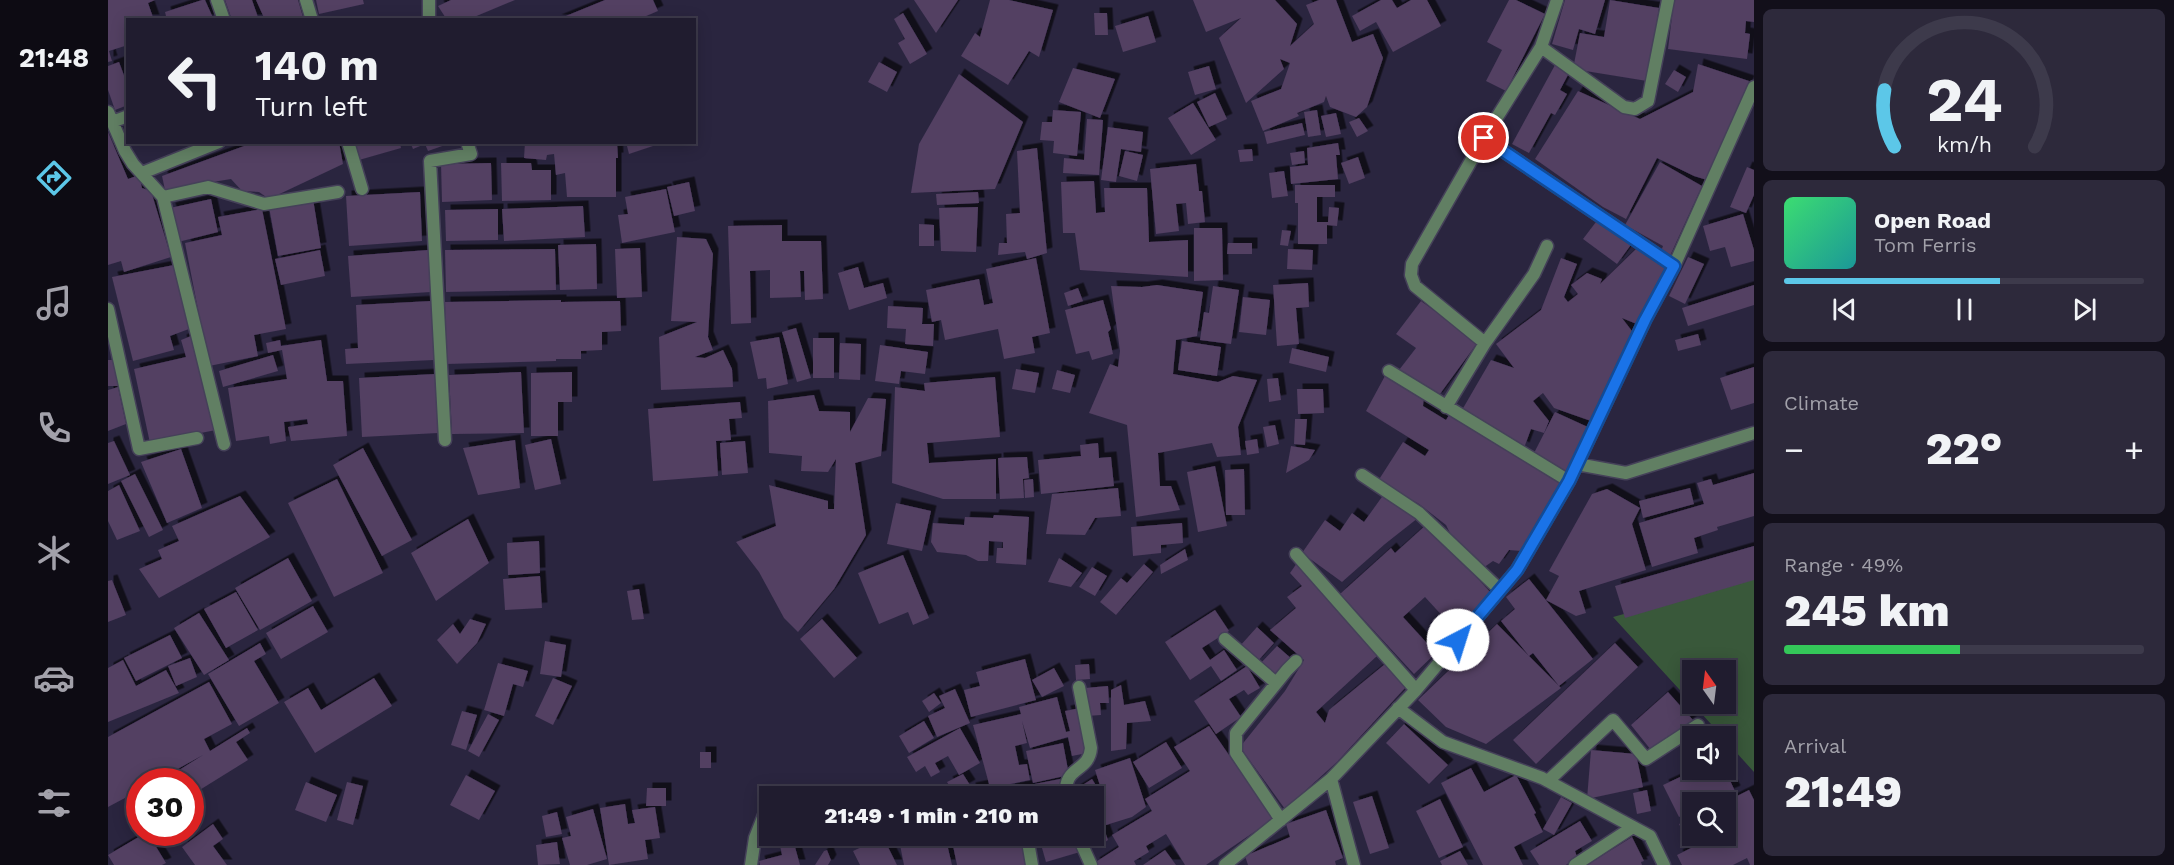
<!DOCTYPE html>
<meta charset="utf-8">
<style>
:root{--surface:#201c2f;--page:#2d293b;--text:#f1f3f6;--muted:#a2a1aa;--line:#3d3a4b;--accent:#5cc7e8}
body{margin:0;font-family:"Work Sans",sans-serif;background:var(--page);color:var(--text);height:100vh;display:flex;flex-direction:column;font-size:22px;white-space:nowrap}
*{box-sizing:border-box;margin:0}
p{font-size:20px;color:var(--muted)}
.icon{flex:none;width:33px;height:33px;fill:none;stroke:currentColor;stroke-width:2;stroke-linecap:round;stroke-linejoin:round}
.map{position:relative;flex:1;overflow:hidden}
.details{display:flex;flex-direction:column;gap:9px;padding:9px;background:#120f1a;width:420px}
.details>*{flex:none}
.guide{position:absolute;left:18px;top:18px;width:570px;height:126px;border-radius:0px;box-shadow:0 3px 15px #0003,0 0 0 2px var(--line);background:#201c2f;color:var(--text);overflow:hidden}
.needle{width:39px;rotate:346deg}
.buttons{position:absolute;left:1574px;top:660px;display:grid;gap:12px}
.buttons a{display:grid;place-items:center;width:54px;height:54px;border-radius:0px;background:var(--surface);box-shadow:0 3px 15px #0003,0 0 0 2px var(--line);font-size:30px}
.speed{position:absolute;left:18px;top:768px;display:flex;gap:12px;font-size:30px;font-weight:700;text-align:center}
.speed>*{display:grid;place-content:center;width:78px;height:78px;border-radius:50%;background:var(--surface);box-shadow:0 3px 15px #0003,0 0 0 2px var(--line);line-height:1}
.speed .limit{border:9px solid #d22;background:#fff;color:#111}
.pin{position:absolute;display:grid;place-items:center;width:51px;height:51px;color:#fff;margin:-26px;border:3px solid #fff;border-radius:50%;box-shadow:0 2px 6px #0007}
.me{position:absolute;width:66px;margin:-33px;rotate:40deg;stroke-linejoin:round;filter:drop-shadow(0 0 4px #0008)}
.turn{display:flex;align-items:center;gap:21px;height:126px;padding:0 30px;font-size:27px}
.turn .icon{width:78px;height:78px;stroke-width:2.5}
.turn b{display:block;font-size:42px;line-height:51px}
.big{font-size:45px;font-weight:800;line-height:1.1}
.details .card{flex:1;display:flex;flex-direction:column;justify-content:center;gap:9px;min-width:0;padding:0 21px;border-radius:9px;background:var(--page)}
.details .dial{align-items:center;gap:0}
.dial svg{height:156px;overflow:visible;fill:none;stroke:var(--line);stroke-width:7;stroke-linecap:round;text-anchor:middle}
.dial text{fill:var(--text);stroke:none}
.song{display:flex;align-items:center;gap:18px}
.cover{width:72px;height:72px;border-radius:9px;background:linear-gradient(135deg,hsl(140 70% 55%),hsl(180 70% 35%))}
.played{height:6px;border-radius:3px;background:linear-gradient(90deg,var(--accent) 60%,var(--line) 60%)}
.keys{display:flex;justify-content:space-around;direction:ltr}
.heat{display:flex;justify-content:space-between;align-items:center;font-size:33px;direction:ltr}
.charge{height:9px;border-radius:4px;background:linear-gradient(90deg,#34c759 49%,var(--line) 0)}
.trip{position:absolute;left:651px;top:786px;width:345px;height:60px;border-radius:0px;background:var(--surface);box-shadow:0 3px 15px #0003,0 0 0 2px var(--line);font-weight:800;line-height:60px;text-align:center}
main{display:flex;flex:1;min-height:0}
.tab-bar{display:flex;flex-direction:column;width:108px;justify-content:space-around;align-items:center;background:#0d0b13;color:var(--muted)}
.tab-bar .icon{width:42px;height:42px}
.tab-bar .current{color:var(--accent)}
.tab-bar b{font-size:27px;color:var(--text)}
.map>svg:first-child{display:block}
.green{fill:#39583a;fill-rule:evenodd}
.building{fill:#523f62;filter:url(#shadow)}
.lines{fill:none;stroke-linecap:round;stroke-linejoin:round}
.street-casing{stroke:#454159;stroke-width:15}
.street{stroke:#617f63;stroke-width:12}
.route-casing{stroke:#114b97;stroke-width:15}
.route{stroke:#1a73e8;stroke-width:10}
</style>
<main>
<nav class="tab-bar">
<b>21:48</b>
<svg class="icon current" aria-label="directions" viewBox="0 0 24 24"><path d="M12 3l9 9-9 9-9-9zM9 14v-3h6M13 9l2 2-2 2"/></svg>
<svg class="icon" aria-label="music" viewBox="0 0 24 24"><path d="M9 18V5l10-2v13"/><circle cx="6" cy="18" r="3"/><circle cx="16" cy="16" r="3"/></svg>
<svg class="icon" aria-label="phone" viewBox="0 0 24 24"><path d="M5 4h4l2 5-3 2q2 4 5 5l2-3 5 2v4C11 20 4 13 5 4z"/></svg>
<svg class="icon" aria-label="climate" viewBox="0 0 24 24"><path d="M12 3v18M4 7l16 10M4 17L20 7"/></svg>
<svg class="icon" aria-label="car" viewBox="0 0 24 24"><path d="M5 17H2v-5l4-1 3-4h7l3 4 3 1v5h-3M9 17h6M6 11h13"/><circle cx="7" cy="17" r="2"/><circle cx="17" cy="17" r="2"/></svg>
<svg class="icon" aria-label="filters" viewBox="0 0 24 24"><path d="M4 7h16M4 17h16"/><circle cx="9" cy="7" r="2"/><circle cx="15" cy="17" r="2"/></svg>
</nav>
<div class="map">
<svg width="1646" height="865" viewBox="0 0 1646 865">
<defs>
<filter id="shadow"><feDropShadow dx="5.5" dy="-5.5" stdDeviation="0" flood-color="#0009"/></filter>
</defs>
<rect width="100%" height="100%" fill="#2a253f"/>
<path class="green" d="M1646,578v194l-29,-32v-4h-3l-109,-119zM1584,670h33v34h-33z"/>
<path class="building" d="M0,0h47l-7,3 6,17h-26v25l-19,6 3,10 -4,1z
M94,0h3l9,20h-47l-2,-8z
M117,0h27l7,20h-27z
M148,0h42l5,17 -10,3h-28z
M208,0h47l1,4 -45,10z
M343,0h64l-48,20h-20l-9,-14z
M497,0h48l5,11 -21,9h-81z
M806,0h44l-22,33z
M882,0h19l44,10 -14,47 -10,-6 -21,34 -47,-29 14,-23 5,4z
M1085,0h82l22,24 -7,22 24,-22 -8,-19 13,-5h17l16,42 21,-8 10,24 -16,49 -11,10 -26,-10 -4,-11 -2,6 -27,11 2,3 -36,15 -12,-30 30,-12 9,-26 -10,-4 4,10 -38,34 -27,-65 22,-20 -35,14z
M1273,0h11l5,8 14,-8h16l14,26 -48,26 -17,-30 -16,9 -8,-15z
M1401,0h7l29,14 -39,77 -20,-10 16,-31 -15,-8z
M1457,0h40l-10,34 -16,-5 -6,21 -21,-6z
M1502,0l49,8 -12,73 -74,-12 7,-36 24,4z
M1566,0h80v22l-8,-1 -1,12 5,1 -3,25 -79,-10z
M795,13l24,41 -17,10 -12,-21 7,-4 -11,-20z
M986,13h13l1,22h-13z
M1040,16l8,26 -33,10 -8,-26z
M11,62l9,24v19l-13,5 -7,-20v-24z
M771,62l18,10 -10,20 -19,-10z
M1590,64l51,17 -42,99 -13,-4 -37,-18 -31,61 -23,-12 -68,-48 43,-68 62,28 53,-27z
M1447,65l14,8 -9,17 7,4 -12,21 -4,-2 -22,40 -17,-9z
M1101,66l7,23 -21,6 -7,-23z
M965,68l42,11 -15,39 -41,-16z
M1566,70l12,7 -8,15 -13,-8z
M851,74l64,48 -28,67 -84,4 8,-49z
M1107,93l12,26 -18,8 -12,-25z
M1085,103l23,37 -25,15 -23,-37z
M945,110l28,2 -4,44 -24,-3 1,-12 -14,-1 2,-18h10z
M1209,110l4,25 -13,2 -4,-25z
M1228,113l5,21 -15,3 -5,-21z
M1251,118l9,13 -11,6 -8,-15z
M979,119l16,1 -4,55 -36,-2 1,-15 20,2z
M1194,123l3,12 -38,9 -3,-12z
M1000,127l35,5 -2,20 -20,-3 -5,33 -15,-2z
M0,132l20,47 11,-4 3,13 9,3 20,66 -47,15 -3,-11 -13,4z
M147,142h84l4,22 -74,35 -10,-7 -17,-1 -11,-12 -66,11 -3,-14z
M246,142h46l1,6 -42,12z
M302,142h41v1l-23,8 -3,-7 -12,5z
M417,142h92l1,16h-2v39h-49l-2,-24 -9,2 -2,-21 -7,1 -1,5 -22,-2z
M518,142h29l1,3 -27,9z
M1230,143l2,12h-4l2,24 -47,5 -1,-17 18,-2 -1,-17z
M929,148l10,105 -20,6 -2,-7 -27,3 1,-12h8l-1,-29 14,-1 -3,-62z
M1144,149l1,12 -13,1 -2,-12z
M1017,151l18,4 -6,26 -18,-5z
M1196,151l1,12 -13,2 -2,-12z
M1250,157l7,21 -16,6 -8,-21z
M1552,162l42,24 -32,70 -9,-5 2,-5 -38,-21z
M383,163l1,37 -50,2 -1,-38z
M393,163h30l1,7h19v30l-49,1z
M1088,164l3,27h3l3,31 -17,2 -2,-21 -10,1 3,27 -23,3 -6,-65z
M1639,167l7,3v25l-8,18 -16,-6z
M1176,171l4,25 -16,2 -3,-25z
M986,181l2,32 9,-1 -1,-24h43l2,54 39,-2v37l-108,-7 -5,-37h-12l-2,-51z
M581,182l6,29 -21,5 -7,-29z
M1187,185h40v12h-18v25h11l1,-15 10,1 -2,18 -10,-1v19h-29v-41h-3z
M558,189l9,43 -53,11 -4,-28 10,-1 -3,-17z
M312,192l2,49 -73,5 -3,-50z
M870,192l1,11 -42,2 -1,-11z
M103,199l7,33 -40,10 -8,-34z
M205,199l8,49 -43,8 -9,-49z
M475,206l2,31 -81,4 -2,-32z
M870,207l-2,45 -35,-1 -2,-43z
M154,209l24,120 -32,6 4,21 -49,10 -24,-123 37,-8 -4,-18z
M390,209v31l-52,1 -1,-31z
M1635,214l11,36v11l-23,6 -6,-20 -15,4 -7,-25z
M1491,218l34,24 -16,22 -34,-25z
M811,224l15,1v21h-15z
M674,225v16h39l2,58 -18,1 -1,-29h-4l1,26 -31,1v-28l-20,1 1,52 -20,1 -3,-98z
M1086,228h28l1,52 -29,1z
M1174,230l9,1 -3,15 -8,-1z
M569,237l29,2 7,15 -5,83 5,13 -18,7 10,1 18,-8 9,19 1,18 -72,3 -2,-53 38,-15 -26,-1z
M1120,243h24v11h-25z
M488,244l1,45 -37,1 -2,-45z
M532,248l2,49 -25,1 -2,-49z
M447,249l1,41 -110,2 -1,-42z
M1180,249l25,1 -1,20 -25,-1z
M1528,249l33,19 -30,57 -17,-7 13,17 -44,86 -37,-13 -11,-15 -10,8 16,20 -5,12 -13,-4 -7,19 -62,-38 29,-50 23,8 -18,-24 45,-34 20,-52 16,6 -13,33 4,5 10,-8 -7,-9 16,-12 15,6 -2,5z
M212,250l5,26 -44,9 -6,-26z
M320,250l3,42 -80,5 -3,-41z
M1580,257l16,7 -19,40 -16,-8z
M928,258l14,75 -18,4 3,16 -31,6 -6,-30 -53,11 -4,-20 -9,2 -6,-32 53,-11 5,26 9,-2 -7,-34z
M66,265l15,64 -19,7 4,14 -41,11 -21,-84z
M750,267l6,21 19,-5 4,15 -38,12 -11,-37z
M1200,283l1,24 -13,1 3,36 -22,2 -4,-61z
M1049,285l46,7 -6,44 -21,4 -3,34 45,8 15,-6 24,4 -19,47 3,28 -24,2 -5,-14 -54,10 2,33h11l9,24 -44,7 -9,-92 -38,-12 21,-49 8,3 2,-16 -9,-65 31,1z
M1646,285v20l-66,21 -6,-18z
M1105,286l26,4 -8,54 -31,-4 4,-28 5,1z
M970,288l5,13 -15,5 -4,-13z
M1135,297l27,3 -4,35 -27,-3z
M453,300v2l59,-1 1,30 -19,1v18l-21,1v8h-25v2l-110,3 -1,-62z
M995,300l8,29 -3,3 5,22 -21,6 -3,-9 -13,3 -11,-44z
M323,301l3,59 -88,4 -1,-15 13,-1 -2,-43z
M1313,301l57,41 -41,56 -38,-28 17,-22 -20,-14z
M780,306l35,2 -1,16h12l-1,22 -28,-2 1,-15 -19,-1z
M688,328l15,50 -14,4 -15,-50z
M1590,334l3,11 -23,6 -3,-11z
M83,336l25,94 -66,13 -16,-74 52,-12 -5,-17z
M671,337l9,47 -21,5 -1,-11 -8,1 -8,-37z
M705,338h21v40h-21z
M172,340l1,6 40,-6 6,41h16l4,55 -56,5 -3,-14 20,-3 -1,-5 -23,3 2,19 -16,3 -1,-8 -33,5 -8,-53 59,-9 -5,-29 -14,3 -2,-10z
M1074,341l39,6 -4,29 -39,-6z
M732,343l21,1 -1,36 -21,-1z
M772,345l48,7 -3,22 -24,-3 -2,13 -24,-3z
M1184,348l37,9 -3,15 -37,-9z
M165,355l5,16 -55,16 -4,-16z
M0,360h10v26h-10z
M1646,367v36l-23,7 -11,-32z
M908,369l23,4 -4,20 -23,-4z
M949,370l18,5 -5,18 -18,-4z
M413,372l3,61 -72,1 -3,-59z
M464,372v30h-14v34h-27v-63z
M327,374l3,59 -76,4 -3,-59z
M1278,374l38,22 -1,10 23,14 3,-5 112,69 -40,67 -12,-1 -10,14 -6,-3 -10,7 -32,-33 -5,-10 -27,-21 -41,-23 25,-39 22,14 4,-6 -63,-39z
M887,377l5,60 -73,6 2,20 67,-4v40h-53l-51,-16 3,-96 30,4 -1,-8z
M1170,378l3,22 -12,2 -2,-23z
M10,387l8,37 -18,7v-41z
M1189,389h26l1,24 -26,1z
M706,395l5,16 31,1v20l18,-34 18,1 -5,57 -26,7 11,72 -32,54 -36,43 -14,-14 -25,-46 -23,-30 40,-16 -7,-41 59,16v8h6l2,-50 -8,13 -27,-1 1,-15 -33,-3 -1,-52z
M632,402l2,16 -13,1 2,21 -15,1 2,35 -65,5 -5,-72z
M1447,412l35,16 -23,46 -33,-21z
M1187,419h12l-2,26 -11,-1z
M1167,425l4,19 -12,3 -4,-20z
M443,439l10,45 -26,6 -10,-45z
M1149,439l2,14 -12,2 -2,-14z
M407,440l5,48 -42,7 -15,-47z
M6,441l16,34 -22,9v-41z
M637,441l3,32 -26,2 -2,-32z
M990,443l1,15 12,-1 3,29 -73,8 -3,-34 43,-4 -1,-11z
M1183,446l24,4 -6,10 -23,13z
M255,448l49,92 -30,16 -49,-91z
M73,449l21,59 -35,15 -26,-61z
M919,457l2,21 -6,1 1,19 -24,1 -2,-41z
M1107,466l12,60 -29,6 -11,-60z
M1136,469l1,46h-19l-1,-45z
M1646,473v43l-37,11 1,3 -24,8 4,15 -46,14 -13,-44 65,-19 -7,-21 14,-4 2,6z
M27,474l28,56 -14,7 -28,-56z
M229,479l46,94 -49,24 -46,-94z
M925,479l1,18 -9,1 -1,-18z
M11,485l21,46 -23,9 -9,-19v-30z
M1010,488l3,28 -26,2 -10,17 -39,-1 6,-40z
M1582,488l4,16 -51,14 -4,-17z
M1499,489l33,19 -8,16 14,46 -67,21 7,22 -10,3 -30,-16 13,-24 -10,-5 43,-77z
M1276,494l34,24 -33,26 -43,38 -40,-29 23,-33 15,11 12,-18 12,9z
M132,496l30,41 -111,61 -20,-29 23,-10 -4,-9 21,-9 -7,-15z
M788,503l35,8 -9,40 -35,-7z
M886,515l35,2 -3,48 -30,-2 1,-15h6v-6l-14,-1 -1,20h-10l-12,-6 -29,-3 -6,-10 2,-19 31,2 1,-8 28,1z
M360,519l21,44 -53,38 -25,-48z
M1074,523l1,20 -22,2v8l-28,3 -2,-29z
M1319,524l65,70 -47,43 -7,-7 9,-9 -22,-24 -22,20 33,36 -22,21 -74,-80 51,-46 4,5z
M431,541l1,32 -32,2 -1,-32z
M1646,546v34l-129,38 -10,-32z
M1077,549l3,11 -27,14 -1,-9z
M795,555l26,63 -16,7 -5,-13 -29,12 -21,-51z
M180,558l24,43 -52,29 -25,-42z
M951,558l23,15 -11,14 -23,-5z
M1189,563l80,93 -61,56 9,11 4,-13 56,-46 20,24 -68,74 -52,47 -45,-62 45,-56 19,-31 -34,-30 26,-22 -9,-11 15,-11 -12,-13z
M1036,564l9,8 -37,43 -16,-13 21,-24 6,5z
M984,567l15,9 -12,20 -16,-9z
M432,576l2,32 -37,2 -2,-31z
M1421,579l64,80 -34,27 -26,-33 -4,3 -28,-35 14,-12 -9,-12z
M4,580l14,35 -18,7v-41z
M531,589l5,30 -12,1 -5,-29z
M128,592l22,38 -32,18 -22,-39z
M205,606l15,26 -47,27 -15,-26z
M1107,610l14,21 -27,17 8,12 14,-10 13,20 -16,11 -10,-15 -21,14 -25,-38z
M91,613l30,47 -25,15 -30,-47z
M362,619l16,5 -9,19 -20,21 -20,-24 16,-16 7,10z
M714,619l35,39 -23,20 -34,-39z
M1389,624l64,64 -75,56 -40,-17 -28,-27z
M1149,627l17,16 -18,20 -17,-16z
M62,635l12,23 -46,23 -12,-23z
M437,641l21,4 -5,32 -21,-3z
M152,643l6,11 -12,7 25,42 -40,23 -31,-52z
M1507,643l23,24 -102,97 -23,-24z
M1169,646l16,14 -17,18 -16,-14z
M82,658l7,19 -21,9 -8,-20z
M917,659l11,41 -65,17 -7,-27 16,-4 -4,-14z
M15,660l13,26 30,-16 13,23 -71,29v-54z
M390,663l30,8 -5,16 -10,-3 -9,32 -20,-6z
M981,664l1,15 -14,1 -1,-15z
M1139,666l13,22 -12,7 -4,-5 -15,9 12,18 -25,17 -22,-33z
M946,668l10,18 -22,11 -10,-17z
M266,678l18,28 -77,47 -31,-51 24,-14 13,22z
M445,678l19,8 -19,39 -18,-9z
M101,682l23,42 -28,15 6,12 37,-23 3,5 -14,9 12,18 -58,36v-14h-30l43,-27 -49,27h-14v8l-32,17v-70z
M1013,685l3,20 21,-4 6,20 -24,2 -1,26 -15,2v-61z
M1000,686l1,17h-9l1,12 -14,1 -2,-28z
M847,689l15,34 -33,14 -9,-21 17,-8 -6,-12z
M1560,692l25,28 -42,30 -20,-25z
M826,693l7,10 -12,9 -7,-11z
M949,697l9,35 4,-1 -5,-20 15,-3 7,45 -15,3 -4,-19 -38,11 -8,-27 5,22 -12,3 4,19 8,-1 3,16 -29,6 2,10h-31l-2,-8 19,-4 -16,-59 48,-11 -2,-7z
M354,711l15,4 -11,35 -15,-5z
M380,714l11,6 -20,37 -11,-6z
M816,721l10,17 -25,15 -10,-17z
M1296,724l44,41 -19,19 -43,-41z
M1101,726l64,93 -67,46h-21l-19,-31 -20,12 3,6 -15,9 2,4h-41l-1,-2 25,-16 -7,-12 40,-24 -7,-12 45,-28 -16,-24z
M852,728l20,35 -21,12 -11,-19 -13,7 5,9 -9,5 -6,-11 -9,6 -9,-15z
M1058,742l16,26 -33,20 -16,-26z
M955,743l6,32 -36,8 -7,-32z
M1483,750l45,4 7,33 -56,12z
M592,752h11v16h-11z
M1022,758l16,49 -14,10 -29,9 5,14 -12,8 -9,-12h7v-40h-23l-1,-3 22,-14 12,19 -9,-28z
M1363,768l13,24 32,-17 20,38 -2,1 9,18 -29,15 9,18h-40l-42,-82z
M1587,770h30l10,21 -25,11h-18v9l-13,6 -16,-32z
M855,774l7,11 -16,9 -7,-12z
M358,775l29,16 -16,29 -29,-15z
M952,779l2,17h-52l-1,-7z
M198,782l31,13 -11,27 -31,-12z
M239,782l16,4 -10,39 -16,-5z
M539,788h19v18h-20z
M1539,790l4,21 -14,3 -4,-21z
M1641,790l5,10v65h-4l-3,-7 -14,7h-51l-5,-10 14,-7 -12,-24 13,-6v18h33v-34z
M1264,796l17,52 -19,6 -17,-52z
M1453,797l11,6 -18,32 -11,-6z
M1332,799l23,48 -24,11 -23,-47z
M517,804l3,20 7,-1 -3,-13 23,-3 5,31 -15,2 3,19 -39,6 -9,-57z
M485,809l14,50 -20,6h-17l-8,-27 9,-2 -5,-19z
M1218,810l17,48 -8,3 1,4h-88l-3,-9 45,-19 -4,-13z
M449,812l5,22 -16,3 -4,-21z
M1472,821l12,20 -17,10 2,6 -11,8h-27l-9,-14z
M105,824l10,15 -10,7 14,19h-32l-13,-18z
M39,832l19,31 -4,2h-48l-6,-10z
M670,836h14l8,29h-40l-1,-4 23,-6z
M843,836h71l6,29h-71z
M775,837l14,28h-37l-7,-14z
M1524,837l12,24 -3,1 1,3h-55z
M825,838l1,9 13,-3 5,21h-48l-4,-20z
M968,838l4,14 -34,10 -4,-14z
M449,842l3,22 -22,1 -2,-20z
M719,850l4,10 -3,5h-13l9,-14z
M1057,850l11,15h-33z
M1352,851l8,14h-26l-2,-4z"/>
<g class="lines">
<defs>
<path id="street" d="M109,0l7,20
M198,0l6,20
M321,20v-20
M1433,47l83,60 11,2 13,-8 20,-101
M0,112l17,39 8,13 30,33
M4,122l16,-6
M1376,138l190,128
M240,142l14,47
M34,173l77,-31
M0,309l31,140 58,-11
M1377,343l-70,-57 -4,-11 1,-11 72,-126 57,-91 16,-47
M1281,371l180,110
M1338,407l39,-64 49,-69 13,-28
M337,440l-15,-279 41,-7 -4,-12
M116,444l-61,-247 45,-10 56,17 74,-12
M1469,464l49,9 128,-40
M1254,475l57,38 81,77
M1188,554l120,136
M1117,639l51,44
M1290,708l45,34 99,36 108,58 14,29
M1223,779l23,86
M1440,781l65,-61 33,39 52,-34
M958,796c-3,-31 23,-23 25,-48l-12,-61
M1173,820l-45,-67v-20l51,-63 9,-9
M919,836l5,29
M970,836l13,29
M643,865l4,-27 11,-28
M1117,865l106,-86 85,-89 101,-120 52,-89 76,-161 29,-54 80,-179
M1467,865l58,-38"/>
</defs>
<use href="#street" class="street-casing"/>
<use href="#street" class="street"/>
</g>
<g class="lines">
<defs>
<path id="route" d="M1350,640l59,-70 52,-89 76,-161 29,-54 -190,-128"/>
</defs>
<use href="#route" class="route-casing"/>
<use href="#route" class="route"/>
</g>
</svg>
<div class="buttons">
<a><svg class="needle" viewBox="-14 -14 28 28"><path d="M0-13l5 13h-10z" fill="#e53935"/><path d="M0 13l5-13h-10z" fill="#a2a1aa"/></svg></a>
<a><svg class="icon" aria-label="sound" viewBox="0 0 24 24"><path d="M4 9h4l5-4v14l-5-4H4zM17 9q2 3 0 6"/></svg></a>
<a><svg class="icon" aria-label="search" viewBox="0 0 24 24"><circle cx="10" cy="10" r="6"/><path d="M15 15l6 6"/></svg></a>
</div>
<div class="speed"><div class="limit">30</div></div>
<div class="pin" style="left:1376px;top:138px;background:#d93025"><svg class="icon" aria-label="arrive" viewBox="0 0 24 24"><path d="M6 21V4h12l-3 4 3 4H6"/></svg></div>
<svg class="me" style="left:1350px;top:640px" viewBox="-20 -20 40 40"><circle r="19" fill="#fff"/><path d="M0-13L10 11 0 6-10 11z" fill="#1a73e8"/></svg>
<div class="trip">21:49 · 1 min · 210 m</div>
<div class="guide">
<div class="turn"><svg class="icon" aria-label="left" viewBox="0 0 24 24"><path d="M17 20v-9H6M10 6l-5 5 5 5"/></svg><div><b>140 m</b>Turn left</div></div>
</div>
</div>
<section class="details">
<div class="card dial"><svg viewBox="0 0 100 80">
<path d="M14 69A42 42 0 1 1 86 69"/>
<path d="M14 69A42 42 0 0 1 9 40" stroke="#5cc7e8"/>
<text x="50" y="56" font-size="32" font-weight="700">24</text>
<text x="50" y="72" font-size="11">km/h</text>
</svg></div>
<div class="card">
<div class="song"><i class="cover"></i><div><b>Open Road</b><p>Tom Ferris</p></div></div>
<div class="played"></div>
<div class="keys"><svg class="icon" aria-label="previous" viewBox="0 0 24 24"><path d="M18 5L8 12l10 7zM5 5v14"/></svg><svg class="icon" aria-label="pause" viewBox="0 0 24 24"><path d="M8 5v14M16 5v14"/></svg><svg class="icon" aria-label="next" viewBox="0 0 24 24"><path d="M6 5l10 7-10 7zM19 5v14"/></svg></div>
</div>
<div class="card"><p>Climate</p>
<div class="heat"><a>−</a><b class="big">22°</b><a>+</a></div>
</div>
<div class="card"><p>Range · 49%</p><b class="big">245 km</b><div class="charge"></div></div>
<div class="card"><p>Arrival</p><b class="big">21:49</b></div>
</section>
</main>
